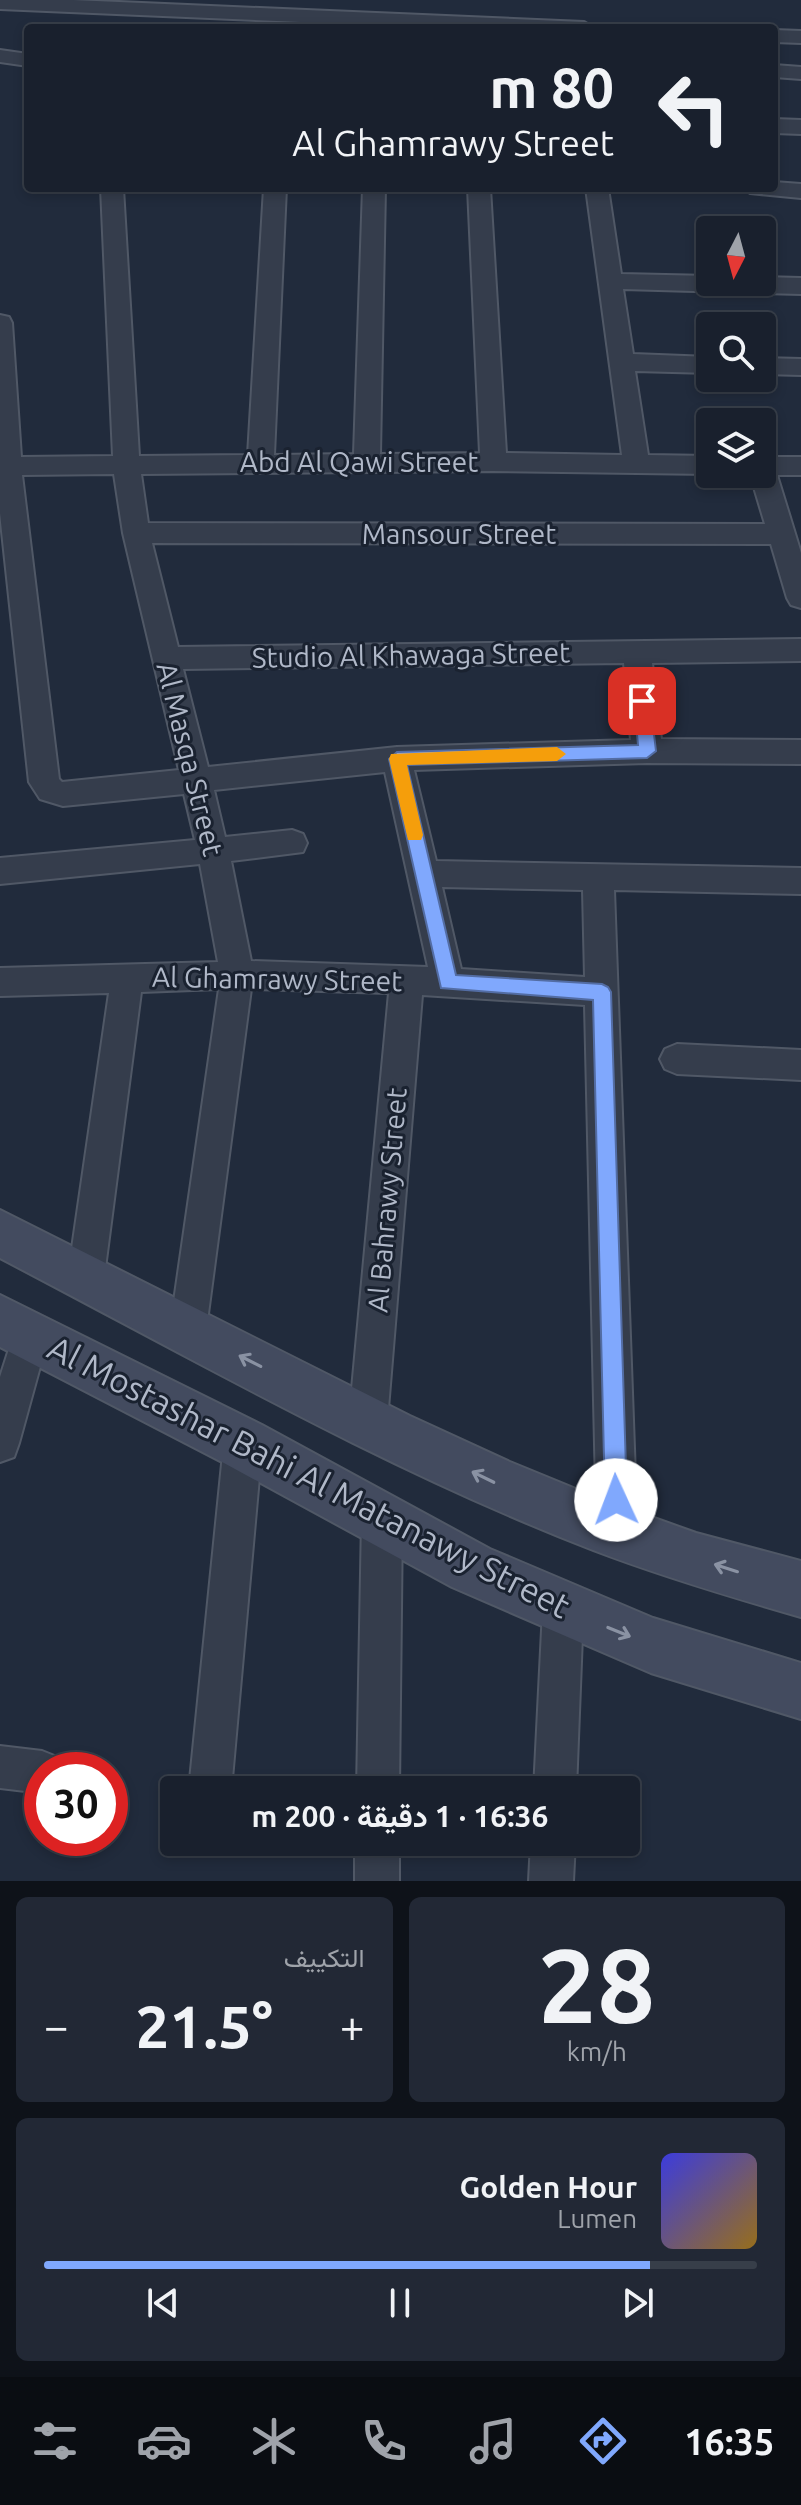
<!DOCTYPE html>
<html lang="ar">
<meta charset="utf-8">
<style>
:root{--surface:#19202d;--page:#222835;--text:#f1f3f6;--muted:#9fa3aa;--line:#373e49;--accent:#80a8fd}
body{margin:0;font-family:Ubuntu,Vazirmatn,sans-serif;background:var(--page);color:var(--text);direction:rtl;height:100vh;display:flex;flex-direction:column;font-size:30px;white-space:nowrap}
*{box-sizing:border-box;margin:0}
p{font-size:26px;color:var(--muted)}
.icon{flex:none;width:44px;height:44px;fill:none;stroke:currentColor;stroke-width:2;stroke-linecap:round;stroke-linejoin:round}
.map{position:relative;height:1881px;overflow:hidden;direction:ltr}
.panel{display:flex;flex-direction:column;gap:16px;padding:16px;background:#0e1219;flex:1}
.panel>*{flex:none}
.top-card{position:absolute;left:24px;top:24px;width:754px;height:168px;border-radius:8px;box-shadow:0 4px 12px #0003,0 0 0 2px var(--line);direction:rtl;background:#19202d;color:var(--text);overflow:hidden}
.needle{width:52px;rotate:186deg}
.fabs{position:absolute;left:696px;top:216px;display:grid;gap:16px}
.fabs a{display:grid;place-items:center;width:80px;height:80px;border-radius:8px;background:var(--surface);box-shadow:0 4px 12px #0003,0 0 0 2px var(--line);font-size:40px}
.speed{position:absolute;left:24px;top:1752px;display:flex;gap:16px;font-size:40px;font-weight:700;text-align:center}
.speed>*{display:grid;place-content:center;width:104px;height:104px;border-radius:50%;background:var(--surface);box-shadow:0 4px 12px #0003,0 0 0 2px var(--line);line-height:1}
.speed .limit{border:12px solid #d22;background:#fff;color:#111}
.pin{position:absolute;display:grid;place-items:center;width:68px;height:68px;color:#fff;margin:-34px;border-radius:16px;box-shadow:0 4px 12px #0006}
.me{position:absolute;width:88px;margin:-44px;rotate:358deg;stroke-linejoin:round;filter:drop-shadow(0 0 6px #0008)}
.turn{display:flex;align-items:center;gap:28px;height:168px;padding:0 32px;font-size:36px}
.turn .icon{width:104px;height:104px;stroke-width:2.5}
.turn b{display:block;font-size:56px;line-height:68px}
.big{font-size:60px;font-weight:700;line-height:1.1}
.panel .tile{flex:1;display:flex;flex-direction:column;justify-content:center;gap:12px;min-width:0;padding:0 28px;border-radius:12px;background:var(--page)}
.panel .dial{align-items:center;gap:0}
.dial b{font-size:104px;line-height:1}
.song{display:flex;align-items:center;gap:24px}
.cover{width:96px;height:96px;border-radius:12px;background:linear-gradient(135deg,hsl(240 70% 55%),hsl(40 70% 35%))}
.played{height:8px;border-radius:4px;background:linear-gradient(90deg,var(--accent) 85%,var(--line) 85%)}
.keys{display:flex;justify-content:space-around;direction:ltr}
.heat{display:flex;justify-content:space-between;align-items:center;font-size:44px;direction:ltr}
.panel .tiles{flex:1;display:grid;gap:16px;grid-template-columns:1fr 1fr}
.tile:last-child{grid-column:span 2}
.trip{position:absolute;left:160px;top:1776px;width:480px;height:80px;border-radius:8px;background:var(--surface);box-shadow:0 4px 12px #0003,0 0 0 2px var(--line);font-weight:700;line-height:80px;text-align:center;direction:rtl}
.dock{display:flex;height:128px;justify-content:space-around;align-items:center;background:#0a0d12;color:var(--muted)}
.dock .icon{width:56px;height:56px}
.dock .active{color:var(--accent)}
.dock b{font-size:36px;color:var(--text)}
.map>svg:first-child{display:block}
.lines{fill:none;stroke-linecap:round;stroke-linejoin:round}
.street-casing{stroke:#505866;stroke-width:4}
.secondary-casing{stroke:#505866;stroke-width:4}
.street{fill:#353d4c;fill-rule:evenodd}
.secondary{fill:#434b5f;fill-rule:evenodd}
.oneway{stroke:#8a92a3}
.route{fill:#80a8fd;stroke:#536da4;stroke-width:2}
.slow{fill:#f59e0b}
.labels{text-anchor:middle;stroke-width:6;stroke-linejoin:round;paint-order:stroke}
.street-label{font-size:28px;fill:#b0b8c8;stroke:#1a2230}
.near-street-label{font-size:34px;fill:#b0b8c8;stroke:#1a2230}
</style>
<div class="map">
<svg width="801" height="1881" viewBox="0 0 801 1881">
<rect width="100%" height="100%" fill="#212b3c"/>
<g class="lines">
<defs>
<path id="street" d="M0,0h73l511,22 10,6h-155l-439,-19z
M774,30l27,1v12l-27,-1z
M0,50l28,4v12l-28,-4z
M774,65l27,2v12l-27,-2z
M774,119l27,1v14l-27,-1z
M774,182l27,2v14l-51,-5 -3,-5h27z
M101,188h22l16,268 109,-1 16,-267h22l-12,267 80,-1 9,-266h22l-5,266 100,-1 -12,-265h22l16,265 116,2 -36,-267h22l13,86 89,2v6h52v-5l39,1v16l-178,-5 10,65 77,3v16l-75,-2 13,84 62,1v18l-217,-3 -352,3 7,49 617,1 -15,-50h12v-17h39v18h-24l24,78v55l-10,-3 -4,-7 -16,-54 -619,-1 26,104 623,-8v22l-149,2 9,76 140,1v24l-154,-1 -233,7 22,91 365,7v26l-187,-4 23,642 -6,14 -14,6 -14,-6 -6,-14 -12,-527 -163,-10 -35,426 -6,13 -13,6 -13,-6 -6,-13 40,-428 -138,-4 -45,340 -5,13 -13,5 -13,-5 -5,-13 49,-340 -78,3 -37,284 -5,12 -13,5 -13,-5 -5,-12 41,-283 -109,3v-28l218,-6 -18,-98 -200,20v-26l195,-18 -11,-46 -121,12 -23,-7 -11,-17 -29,-269v-198l9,2 3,6 9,134 92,-1zM114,474l9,59 56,237 -117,12 -3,-3 -37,-304zM624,663l7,77 -234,7 -189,20 -25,-98zM385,772l43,195 -177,-6 -20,-100 72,-9 4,-9 -4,-9 -11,-4 -67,7 -11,-47zM442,887l141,3 2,87 -124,-8z
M723,219l8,2 4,9h-24l4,-9z
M762,358l39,1v16l-39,-1z
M677,1044l124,6v30l-124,-6 -12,-5 -5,-10 5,-10z
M31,1316l13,5 5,13 -30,109 -5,14 -14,5v-85l18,-56z
M243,1425l14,5 5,14 -31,346h-42l35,-346 5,-14z
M382,1499l14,6 6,14 -3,271h-42l5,-271 6,-14z
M563,1590l14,6 6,14 -7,180h-42l9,-180 6,-14z
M0,1746l42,5 15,6 5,13h-20v23l-42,-5z
M355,1842h44v39h-44z
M531,1842h44l-2,39h-44z"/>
<path id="secondary" d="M0,1210l410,206 100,46 83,34 103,37 105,28v56c-70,-20 -140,-41 -208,-67 -206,-80 -398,-190 -593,-292z
M0,1295l262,130 228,124 163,69 148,45v56l-150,-46 -199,-86 -228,-124 -224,-116z"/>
</defs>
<use href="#street" class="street-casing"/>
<use href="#secondary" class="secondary-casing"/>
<use href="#street" class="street"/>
<use href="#secondary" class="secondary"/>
</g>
<defs><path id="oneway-shaft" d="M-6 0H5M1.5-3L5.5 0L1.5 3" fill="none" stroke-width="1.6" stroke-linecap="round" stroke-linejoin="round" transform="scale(2)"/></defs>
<g class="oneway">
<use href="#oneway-shaft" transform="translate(250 1361) rotate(-153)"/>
<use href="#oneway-shaft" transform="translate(483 1477) rotate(-154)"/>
<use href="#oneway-shaft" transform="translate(726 1568) rotate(-162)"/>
<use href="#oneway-shaft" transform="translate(619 1632) rotate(22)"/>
</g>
<path class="route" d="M642,695l8,6 6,50 -9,7 -240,7 49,210 146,9 6,3 3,5 16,508 -3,8 -8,3 -8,-3 -3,-8 -12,-500 -152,-12 -52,-229 8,-7 241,-7 -4,-44z"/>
<path class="slow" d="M557,747l9,7 -9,7 -150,4 16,70 -2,5h-13l-19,-81 2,-5z"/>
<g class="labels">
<g class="street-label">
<text x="359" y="472">Abd Al Qawi Street</text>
<text x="459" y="544">Mansour Street</text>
<text transform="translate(411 655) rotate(-1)" y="10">Studio Al Khawaga Street</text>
<text transform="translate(190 759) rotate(76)" y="10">Al Masqa Street</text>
<text transform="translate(277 979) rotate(1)" y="10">Al Ghamrawy Street</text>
<text transform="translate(387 1200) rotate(-85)" y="10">Al Bahrawy Street</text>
</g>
<g class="near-street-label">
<text transform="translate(309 1477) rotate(27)" y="12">Al Mostashar Bahi Al Matanawy Street</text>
</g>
</g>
</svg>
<div class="fabs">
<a><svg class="needle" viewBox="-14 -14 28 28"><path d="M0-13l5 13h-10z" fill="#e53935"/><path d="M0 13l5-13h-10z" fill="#9fa3aa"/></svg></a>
<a><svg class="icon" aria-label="search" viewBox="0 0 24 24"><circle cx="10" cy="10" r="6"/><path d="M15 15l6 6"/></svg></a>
<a><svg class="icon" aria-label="layers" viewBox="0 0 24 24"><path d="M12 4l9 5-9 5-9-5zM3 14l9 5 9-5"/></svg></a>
</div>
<div class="speed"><div class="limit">30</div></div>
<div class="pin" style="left:642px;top:701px;background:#d93025"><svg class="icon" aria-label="arrive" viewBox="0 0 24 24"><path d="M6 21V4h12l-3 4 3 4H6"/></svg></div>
<svg class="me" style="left:616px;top:1500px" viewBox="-20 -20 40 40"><circle r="19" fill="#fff"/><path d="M0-13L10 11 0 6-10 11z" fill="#80a8fd"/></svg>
<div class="trip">16:36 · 1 دقيقة · 200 m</div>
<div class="top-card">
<div class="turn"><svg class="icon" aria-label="left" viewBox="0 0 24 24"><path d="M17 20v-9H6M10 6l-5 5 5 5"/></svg><div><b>80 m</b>Al Ghamrawy Street</div></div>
</div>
</div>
<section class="panel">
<div class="tiles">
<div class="tile dial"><b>28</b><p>km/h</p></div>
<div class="tile"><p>التكييف</p>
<div class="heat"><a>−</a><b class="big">21.5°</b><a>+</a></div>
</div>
<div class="tile">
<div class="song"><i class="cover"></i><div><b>Golden Hour</b><p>Lumen</p></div></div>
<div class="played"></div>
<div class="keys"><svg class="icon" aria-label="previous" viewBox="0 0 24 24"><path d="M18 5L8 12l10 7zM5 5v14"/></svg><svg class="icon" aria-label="pause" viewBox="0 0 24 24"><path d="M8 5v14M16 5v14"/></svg><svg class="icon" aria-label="next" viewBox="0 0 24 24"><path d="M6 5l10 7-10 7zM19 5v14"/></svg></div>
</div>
</div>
</section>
<nav class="dock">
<b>16:35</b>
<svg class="icon active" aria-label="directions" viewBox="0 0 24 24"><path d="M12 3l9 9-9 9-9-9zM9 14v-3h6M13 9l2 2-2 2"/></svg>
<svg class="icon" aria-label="music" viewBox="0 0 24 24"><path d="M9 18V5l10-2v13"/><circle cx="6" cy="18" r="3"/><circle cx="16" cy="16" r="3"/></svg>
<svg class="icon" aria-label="phone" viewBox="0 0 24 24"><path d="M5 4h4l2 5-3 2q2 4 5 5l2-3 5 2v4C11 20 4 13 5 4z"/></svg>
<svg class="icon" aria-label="climate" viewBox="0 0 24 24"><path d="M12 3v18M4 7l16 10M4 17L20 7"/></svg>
<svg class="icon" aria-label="car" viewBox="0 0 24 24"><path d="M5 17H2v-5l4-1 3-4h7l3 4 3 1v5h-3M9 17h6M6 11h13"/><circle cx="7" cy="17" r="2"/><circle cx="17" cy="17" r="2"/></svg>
<svg class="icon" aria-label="filters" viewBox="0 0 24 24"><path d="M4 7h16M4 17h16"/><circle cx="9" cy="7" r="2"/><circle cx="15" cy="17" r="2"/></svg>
</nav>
